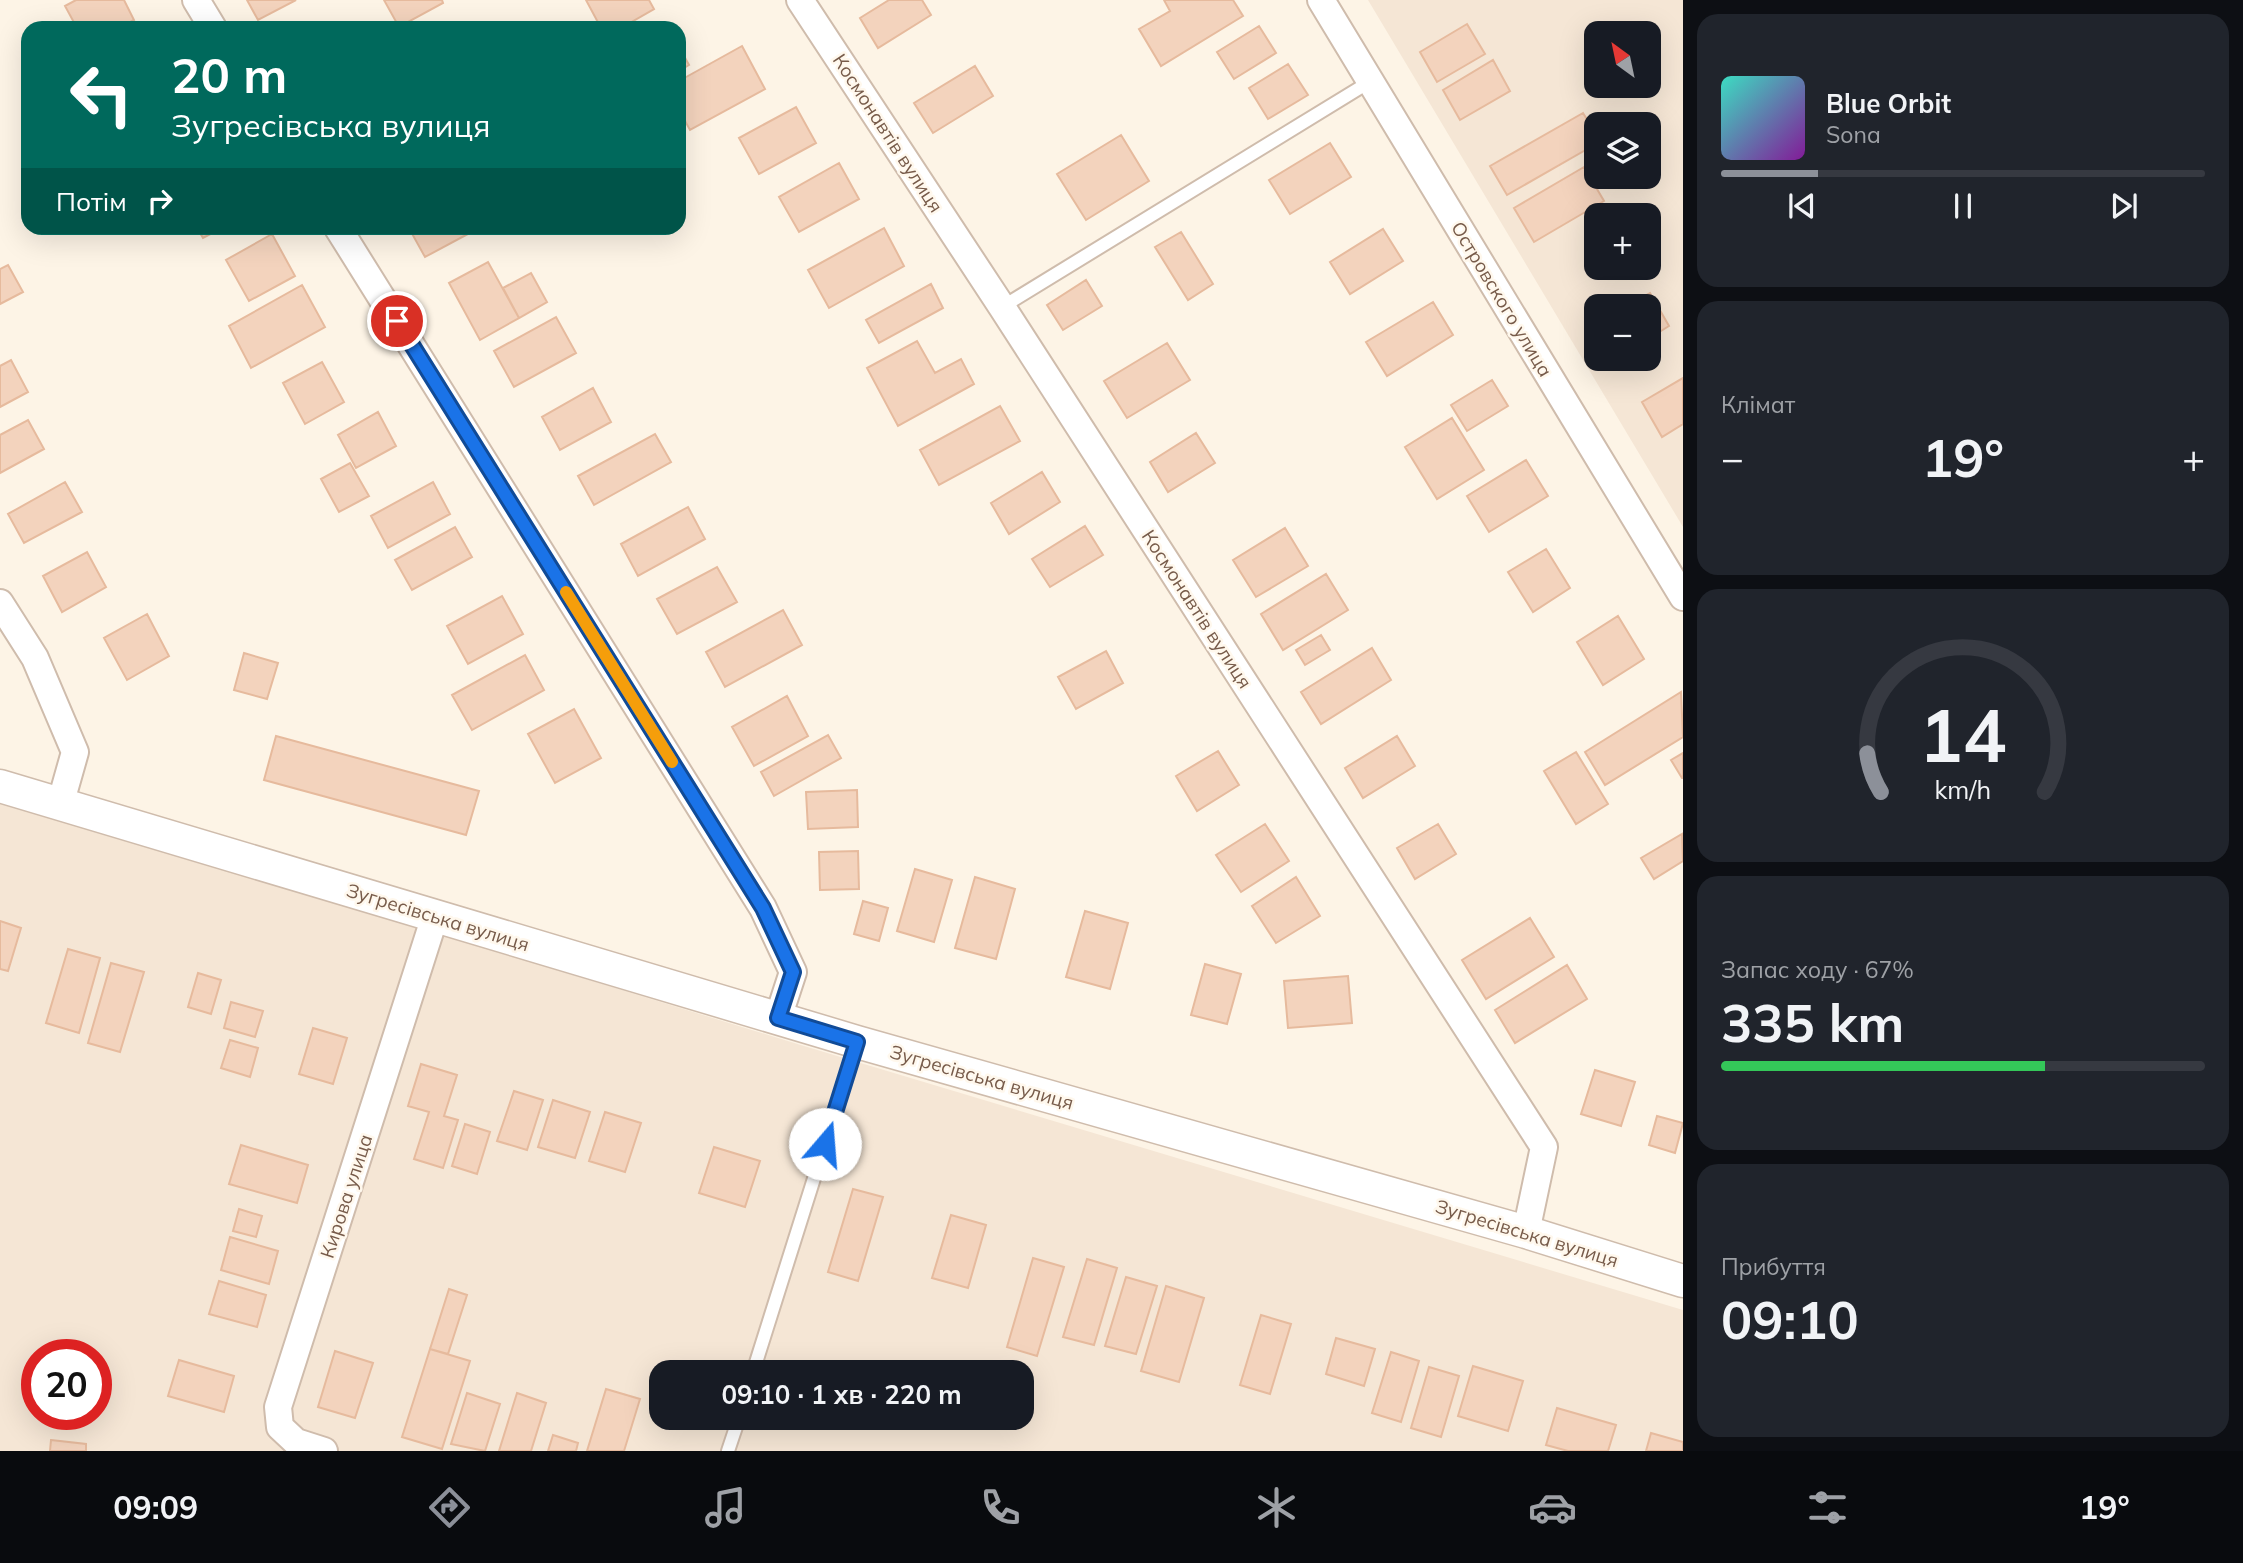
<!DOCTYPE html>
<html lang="uk">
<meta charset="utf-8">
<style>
:root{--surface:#171b24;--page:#20242c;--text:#f1f3f6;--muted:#9ea1a6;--line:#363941;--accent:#8c9099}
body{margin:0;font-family:Mulish,sans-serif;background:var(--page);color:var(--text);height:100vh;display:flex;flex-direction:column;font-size:26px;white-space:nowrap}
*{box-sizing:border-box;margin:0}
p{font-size:23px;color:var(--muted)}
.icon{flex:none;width:38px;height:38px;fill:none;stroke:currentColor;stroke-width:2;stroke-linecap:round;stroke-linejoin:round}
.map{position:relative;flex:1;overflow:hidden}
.details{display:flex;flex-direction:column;gap:14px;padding:14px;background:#0d0f14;width:560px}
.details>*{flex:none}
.banner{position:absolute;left:21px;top:21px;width:665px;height:214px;border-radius:21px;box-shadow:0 7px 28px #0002;background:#00695c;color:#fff;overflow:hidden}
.needle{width:46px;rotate:327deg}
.buttons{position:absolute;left:1584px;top:21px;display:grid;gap:14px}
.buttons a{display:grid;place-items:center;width:77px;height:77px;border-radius:14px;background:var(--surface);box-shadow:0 7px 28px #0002;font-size:35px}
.speed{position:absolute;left:21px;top:1339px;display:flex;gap:14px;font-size:35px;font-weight:700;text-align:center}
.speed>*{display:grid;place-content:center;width:91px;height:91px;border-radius:50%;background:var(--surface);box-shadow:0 7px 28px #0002;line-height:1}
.speed .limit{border:10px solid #d22;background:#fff;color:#111}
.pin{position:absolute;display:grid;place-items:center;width:60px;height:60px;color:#fff;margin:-30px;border:4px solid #fff;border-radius:50%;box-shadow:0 2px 7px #0007}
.me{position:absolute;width:77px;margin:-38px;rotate:18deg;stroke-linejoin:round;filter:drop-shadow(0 0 5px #0008)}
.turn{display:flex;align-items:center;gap:24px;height:147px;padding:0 35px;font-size:32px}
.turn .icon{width:91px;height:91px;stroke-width:2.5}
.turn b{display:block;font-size:49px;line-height:60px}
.then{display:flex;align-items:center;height:66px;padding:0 35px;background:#0003;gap:14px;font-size:26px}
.big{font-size:52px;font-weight:700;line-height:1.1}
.details .tile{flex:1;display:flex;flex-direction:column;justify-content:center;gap:10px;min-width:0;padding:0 24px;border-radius:21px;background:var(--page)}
.details .dial{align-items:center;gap:0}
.dial svg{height:182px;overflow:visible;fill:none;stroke:var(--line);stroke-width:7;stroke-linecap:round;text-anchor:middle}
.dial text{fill:var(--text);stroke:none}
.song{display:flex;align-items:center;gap:21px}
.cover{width:84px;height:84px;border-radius:10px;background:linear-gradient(135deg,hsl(170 70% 55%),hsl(290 70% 35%))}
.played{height:7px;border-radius:4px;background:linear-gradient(90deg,var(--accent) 20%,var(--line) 20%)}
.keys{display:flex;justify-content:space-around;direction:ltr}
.heat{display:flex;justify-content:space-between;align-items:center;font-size:38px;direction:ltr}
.charge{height:10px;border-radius:5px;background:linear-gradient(90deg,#34c759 67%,var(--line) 0)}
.trip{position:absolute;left:649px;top:1360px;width:385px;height:70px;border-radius:21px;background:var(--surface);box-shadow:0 7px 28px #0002;font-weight:700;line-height:70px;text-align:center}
.menu{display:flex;height:112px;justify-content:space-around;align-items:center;background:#090b0e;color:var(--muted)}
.menu .icon{width:49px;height:49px}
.menu .active{color:var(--accent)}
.menu b{font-size:32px;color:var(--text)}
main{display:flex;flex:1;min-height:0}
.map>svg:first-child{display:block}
.residential{fill:#f5e6d5;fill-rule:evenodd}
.building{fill:#f3d3bd;stroke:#e6ba9d;stroke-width:2}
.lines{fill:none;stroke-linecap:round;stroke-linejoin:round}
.service-casing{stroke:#cfbcac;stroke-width:16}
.minor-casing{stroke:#cfbcac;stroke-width:30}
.tertiary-casing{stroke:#cfbcac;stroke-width:35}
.service{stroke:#fff;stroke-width:12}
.minor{stroke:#fff;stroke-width:26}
.tertiary{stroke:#fff;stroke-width:32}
.route-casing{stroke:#114b97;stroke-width:18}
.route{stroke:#1a73e8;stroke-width:12}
.slow{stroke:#f59e0b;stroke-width:12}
.labels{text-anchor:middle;stroke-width:5;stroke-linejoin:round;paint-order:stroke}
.street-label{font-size:19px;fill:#775b4a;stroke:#fff8ed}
</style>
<main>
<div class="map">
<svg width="1683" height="1451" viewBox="0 0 1683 1451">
<rect width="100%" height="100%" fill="#fdf4e6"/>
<path class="residential" d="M1368,0h315v527zM1596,33h52v53h-52zM1596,124h52v53h-52zM1596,215h52v53h-52zM1596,306h52v53h-52z
M0,799l804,247 879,264v141h-1683zM37,1354h59v60h-59zM662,1372h360v46h-360z"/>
<path class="building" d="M76,0h48l10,20 -15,8h-42l-12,-22z
M247,0h49l-38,20z
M384,0h58l1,3 -44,24z
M586,0h63l5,9 -33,19h-20z
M889,0h33l9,15 -53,33 -18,-30z
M1164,0h69l10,16 -82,50 -22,-37 31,-18z
M1467,24l18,30 -48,28 -17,-30z
M1259,26l17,27 -42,26 -17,-27z
M742,46l23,43 -75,41 -11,-20v-29z
M679,47l10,18 -10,6z
M1493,60l17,31 -50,29 -17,-30z
M1288,64l20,31 -40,24 -19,-31z
M975,66l18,30 -60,37 -19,-30z
M796,107l20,36 -57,31 -20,-36z
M1583,113l13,21v10l-89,51 -17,-29z
M1121,135l28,46 -63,39 -29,-46z
M1330,143l21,34 -61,37 -21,-34z
M839,163l20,36 -60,33 -20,-35z
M1584,167l20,34 -70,41 -20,-34z
M197,228h25l-19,10z
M414,228h65l-54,29 -15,-27z
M884,228l20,38 -75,42 -21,-38z
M1383,229l20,32 -53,33 -20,-32z
M1181,232l32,52 -25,16 -33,-53z
M272,234l23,42 -46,25 -23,-41z
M488,262l31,56 -39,22 -31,-57z
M8,265l15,27 -23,12v-35z
M531,273l16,29 -28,16 -16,-30z
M1086,280l16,26 -39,24 -16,-25z
M931,284l12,24 -64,35 -13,-23z
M302,285l23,42 -74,41 -22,-42z
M1650,293l19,33 -21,13v-33h-22z
M1433,302l20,33 -66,41 -21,-34z
M556,317l20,36 -62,34 -20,-36z
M917,341l18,32 26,-14 13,25 -76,42 -31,-58z
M1167,343l23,37 -63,38 -23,-37z
M11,360l17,32 -28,15v-41z
M322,362l22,40 -39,22 -22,-41z
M1683,378v46l-21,13 -20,-35z
M1492,380l16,26 -41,25 -16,-26z
M593,388l18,34 -51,28 -18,-33z
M1000,406l20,35 -81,44 -19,-35z
M378,412l18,34 -40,22 -18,-33z
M1452,418l32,52 -47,29 -32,-52z
M28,420l16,29 -44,24v-38z
M1196,433l19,30 -47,29 -18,-30z
M655,434l16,28 -77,43 -16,-29z
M1526,460l22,36 -59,36 -22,-36z
M350,463l19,33 -30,16 -18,-33z
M1042,472l18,30 -51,32 -18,-31z
M65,482l17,30 -58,31 -16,-29z
M433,482l17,32 -62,34 -17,-32z
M688,507l17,32 -67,37 -17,-32z
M1085,526l18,29 -53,32 -18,-28z
M455,527l17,30 -60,33 -17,-30z
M1285,528l23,38 -52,31 -23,-37z
M1546,549l24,39 -37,24 -25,-40z
M87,552l19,35 -44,25 -19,-36z
M717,567l20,35 -60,32 -20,-35z
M1326,574l22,36 -65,40 -22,-36z
M502,596l21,38 -55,30 -21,-38z
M783,610l19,35 -77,42 -19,-35z
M147,614l22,42 -42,24 -23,-42z
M1618,616l26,43 -41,26 -26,-43z
M1321,635l9,15 -25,15 -9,-15z
M1372,648l19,32 -70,44 -20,-32z
M1106,651l17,32 -47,26 -18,-32z
M244,653l34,10 -11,36 -33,-9z
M525,655l19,35 -72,40 -20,-35z
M1681,692l2,45 -78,48 -20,-33z
M787,696l21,40 -54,30 -22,-39z
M574,709l27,49 -46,25 -27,-49z
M828,735l13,23 -67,38 -13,-24z
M276,736l203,55 -13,44 -202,-55z
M1397,736l18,30 -52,32 -18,-30z
M1218,751l21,34 -42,26 -21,-35z
M1576,752l32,52 -32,20 -32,-53z
M1683,753v25h-1l-11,-18z
M857,790l1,37 -50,2 -2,-37z
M1265,824l24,37 -48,31 -25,-37z
M1438,824l18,30 -41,25 -18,-31z
M1682,834l1,27 -29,18 -13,-21z
M858,851l1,38 -39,1 -1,-38z
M915,869l37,11 -18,62 -37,-11z
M975,877l40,12 -19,70 -41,-11z
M1296,877l24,39 -44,27 -24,-37z
M863,901l25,7 -9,33 -25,-7z
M1085,911l43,12 -18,66 -44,-12z
M1530,918l24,39 -68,42 -24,-39z
M0,921l21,7 -13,43 -8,-2z
M68,949l32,9 -21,75 -33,-10z
M111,963l33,9 -24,80 -32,-9z
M1205,964l36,10 -14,50 -36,-9z
M1567,965l20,34 -72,44 -20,-33z
M198,973l23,7 -10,34 -23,-7z
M1348,976l4,47 -64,5 -4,-47z
M231,1002l32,9 -8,26 -31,-9z
M313,1028l34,10 -14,46 -34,-10z
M230,1040l28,8 -8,29 -29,-9z
M421,1064l36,11 -13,41 14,4 -15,48 -29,-9 15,-47 -21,-6z
M1595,1070l40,12 -14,44 -40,-12z
M514,1091l29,9 -16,50 -30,-9z
M553,1100l37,12 -15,46 -37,-11z
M605,1112l36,11 -16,49 -36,-11z
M1657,1116l26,7 -8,30 -26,-8z
M465,1124l25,8 -13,42 -25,-8z
M241,1145l67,20 -11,38 -68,-19z
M714,1147l46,14 -15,46 -46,-14z
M853,1189l30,8 -25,84 -30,-9z
M239,1209l23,7 -6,21 -23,-6z
M951,1215l35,10 -18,63 -36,-10z
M230,1237l48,14 -9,33 -48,-14z
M1033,1258l31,9 -27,89 -30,-9z
M1087,1259l30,9 -23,77 -31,-8z
M1126,1277l31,9 -21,68 -31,-8z
M219,1281l47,14 -9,32 -48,-13z
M1166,1286l38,12 -25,84 -38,-11z
M449,1289l18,6 -19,59 -18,-5z
M1261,1315l30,9 -21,70 -30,-9z
M1336,1338l39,11 -11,37 -38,-12z
M430,1349l40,12 -28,88 -40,-12z
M335,1351l38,12 -18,55 -37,-11z
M1391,1352l28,9 -18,61 -29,-9z
M179,1360l55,16 -10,36 -56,-16z
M1473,1366l50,15 -15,50 -50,-15z
M1429,1367l30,9 -18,61 -30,-9z
M606,1389l34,10 -16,52h-37z
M467,1393l33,11 -15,47 -34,-7z
M517,1393l29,10 -15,48h-32z
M1557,1408l59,17 -8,26h-40l-22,-6z
M1651,1433l32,9v9h-37z
M553,1435l25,8 -2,8h-28z
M51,1440l35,4v7h-36z"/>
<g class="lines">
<defs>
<path id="service" d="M1002,307l369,-226
M753,1372l104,-330
M728,1451l11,-33"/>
<path id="minor" d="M196,0l17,28
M800,0l202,307 542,840 -18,85
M1321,0l362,597
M338,228l425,680 30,64 -15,46
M0,603l35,55 40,94 -15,53
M324,1451l-28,-9 -16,-15 -2,-20 157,-491"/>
<path id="tertiary" d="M0,786l857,256 669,190 157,49"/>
</defs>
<use href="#service" class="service-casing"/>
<use href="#minor" class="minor-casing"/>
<use href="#tertiary" class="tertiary-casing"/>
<use href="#service" class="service"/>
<use href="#minor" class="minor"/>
<use href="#tertiary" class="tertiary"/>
</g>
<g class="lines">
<defs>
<path id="route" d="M397,321l366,587 30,64 -15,46 79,24 -32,102"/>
</defs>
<use href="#route" class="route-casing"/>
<use href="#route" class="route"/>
<path class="slow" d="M566,592l106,170"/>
</g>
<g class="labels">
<g class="street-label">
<text transform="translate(888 133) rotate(57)" y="7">Космонавтів вулиця</text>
<text transform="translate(1502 299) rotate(59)" y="7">Островского улица</text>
<text transform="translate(1197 609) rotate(57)" y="7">Космонавтів вулиця</text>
<text transform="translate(438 917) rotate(17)" y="7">Зугресівська вулиця</text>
<text transform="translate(982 1077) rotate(16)" y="7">Зугресівська вулиця</text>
<text transform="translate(346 1196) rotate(-72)" y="7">Кирова улица</text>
<text transform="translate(1527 1233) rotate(17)" y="7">Зугресівська вулиця</text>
</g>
</g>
</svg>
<div class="buttons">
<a><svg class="needle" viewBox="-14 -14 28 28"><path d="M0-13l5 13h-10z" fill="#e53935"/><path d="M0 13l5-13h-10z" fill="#9ea1a6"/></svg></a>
<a><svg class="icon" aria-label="layers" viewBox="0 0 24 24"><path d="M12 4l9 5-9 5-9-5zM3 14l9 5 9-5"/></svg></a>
<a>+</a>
<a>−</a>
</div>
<div class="speed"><div class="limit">20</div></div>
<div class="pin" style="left:397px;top:321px;background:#d93025"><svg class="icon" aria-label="arrive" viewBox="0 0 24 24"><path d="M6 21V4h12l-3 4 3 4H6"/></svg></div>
<svg class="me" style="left:825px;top:1144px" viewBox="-20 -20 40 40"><circle r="19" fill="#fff"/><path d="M0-13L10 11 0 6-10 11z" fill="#1a73e8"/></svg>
<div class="trip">09:10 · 1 хв · 220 m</div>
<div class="banner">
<div class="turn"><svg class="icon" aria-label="left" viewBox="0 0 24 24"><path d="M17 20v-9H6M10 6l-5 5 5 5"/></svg><div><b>20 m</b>Зугресівська вулиця</div></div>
<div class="then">Потім<svg class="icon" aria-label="right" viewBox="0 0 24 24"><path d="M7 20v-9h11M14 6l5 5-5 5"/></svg></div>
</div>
</div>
<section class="details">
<div class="tile">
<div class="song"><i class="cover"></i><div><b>Blue Orbit</b><p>Sona</p></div></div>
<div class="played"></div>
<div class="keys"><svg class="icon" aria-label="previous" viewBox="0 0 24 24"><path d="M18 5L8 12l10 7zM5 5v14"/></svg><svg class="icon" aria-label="pause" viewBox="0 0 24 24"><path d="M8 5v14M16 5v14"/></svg><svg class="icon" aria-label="next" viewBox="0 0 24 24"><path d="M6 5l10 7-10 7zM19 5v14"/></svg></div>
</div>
<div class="tile"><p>Клімат</p>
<div class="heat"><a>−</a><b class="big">19°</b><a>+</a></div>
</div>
<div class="tile dial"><svg viewBox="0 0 100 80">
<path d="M14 69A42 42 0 1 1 86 69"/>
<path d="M14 69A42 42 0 0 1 8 52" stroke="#8c9099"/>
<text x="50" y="56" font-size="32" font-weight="700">14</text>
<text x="50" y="72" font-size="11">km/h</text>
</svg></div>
<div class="tile"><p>Запас ходу · 67%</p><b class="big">335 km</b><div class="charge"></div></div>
<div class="tile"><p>Прибуття</p><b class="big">09:10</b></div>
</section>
</main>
<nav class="menu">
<b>09:09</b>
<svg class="icon active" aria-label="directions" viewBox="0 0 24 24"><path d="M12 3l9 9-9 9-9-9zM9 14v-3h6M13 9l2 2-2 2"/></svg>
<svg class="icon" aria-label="music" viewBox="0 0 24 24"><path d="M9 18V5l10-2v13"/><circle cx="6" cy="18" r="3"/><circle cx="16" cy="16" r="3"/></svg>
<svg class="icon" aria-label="phone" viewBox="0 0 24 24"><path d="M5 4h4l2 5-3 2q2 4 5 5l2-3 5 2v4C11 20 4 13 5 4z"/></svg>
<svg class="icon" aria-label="climate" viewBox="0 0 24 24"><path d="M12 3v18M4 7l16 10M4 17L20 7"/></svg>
<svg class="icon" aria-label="car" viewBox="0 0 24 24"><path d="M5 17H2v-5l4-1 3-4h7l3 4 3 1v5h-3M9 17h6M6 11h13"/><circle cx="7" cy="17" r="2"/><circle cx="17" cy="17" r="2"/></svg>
<svg class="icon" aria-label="filters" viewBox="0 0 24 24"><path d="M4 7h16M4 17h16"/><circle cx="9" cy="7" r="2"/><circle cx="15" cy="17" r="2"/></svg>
<b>19°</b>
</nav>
